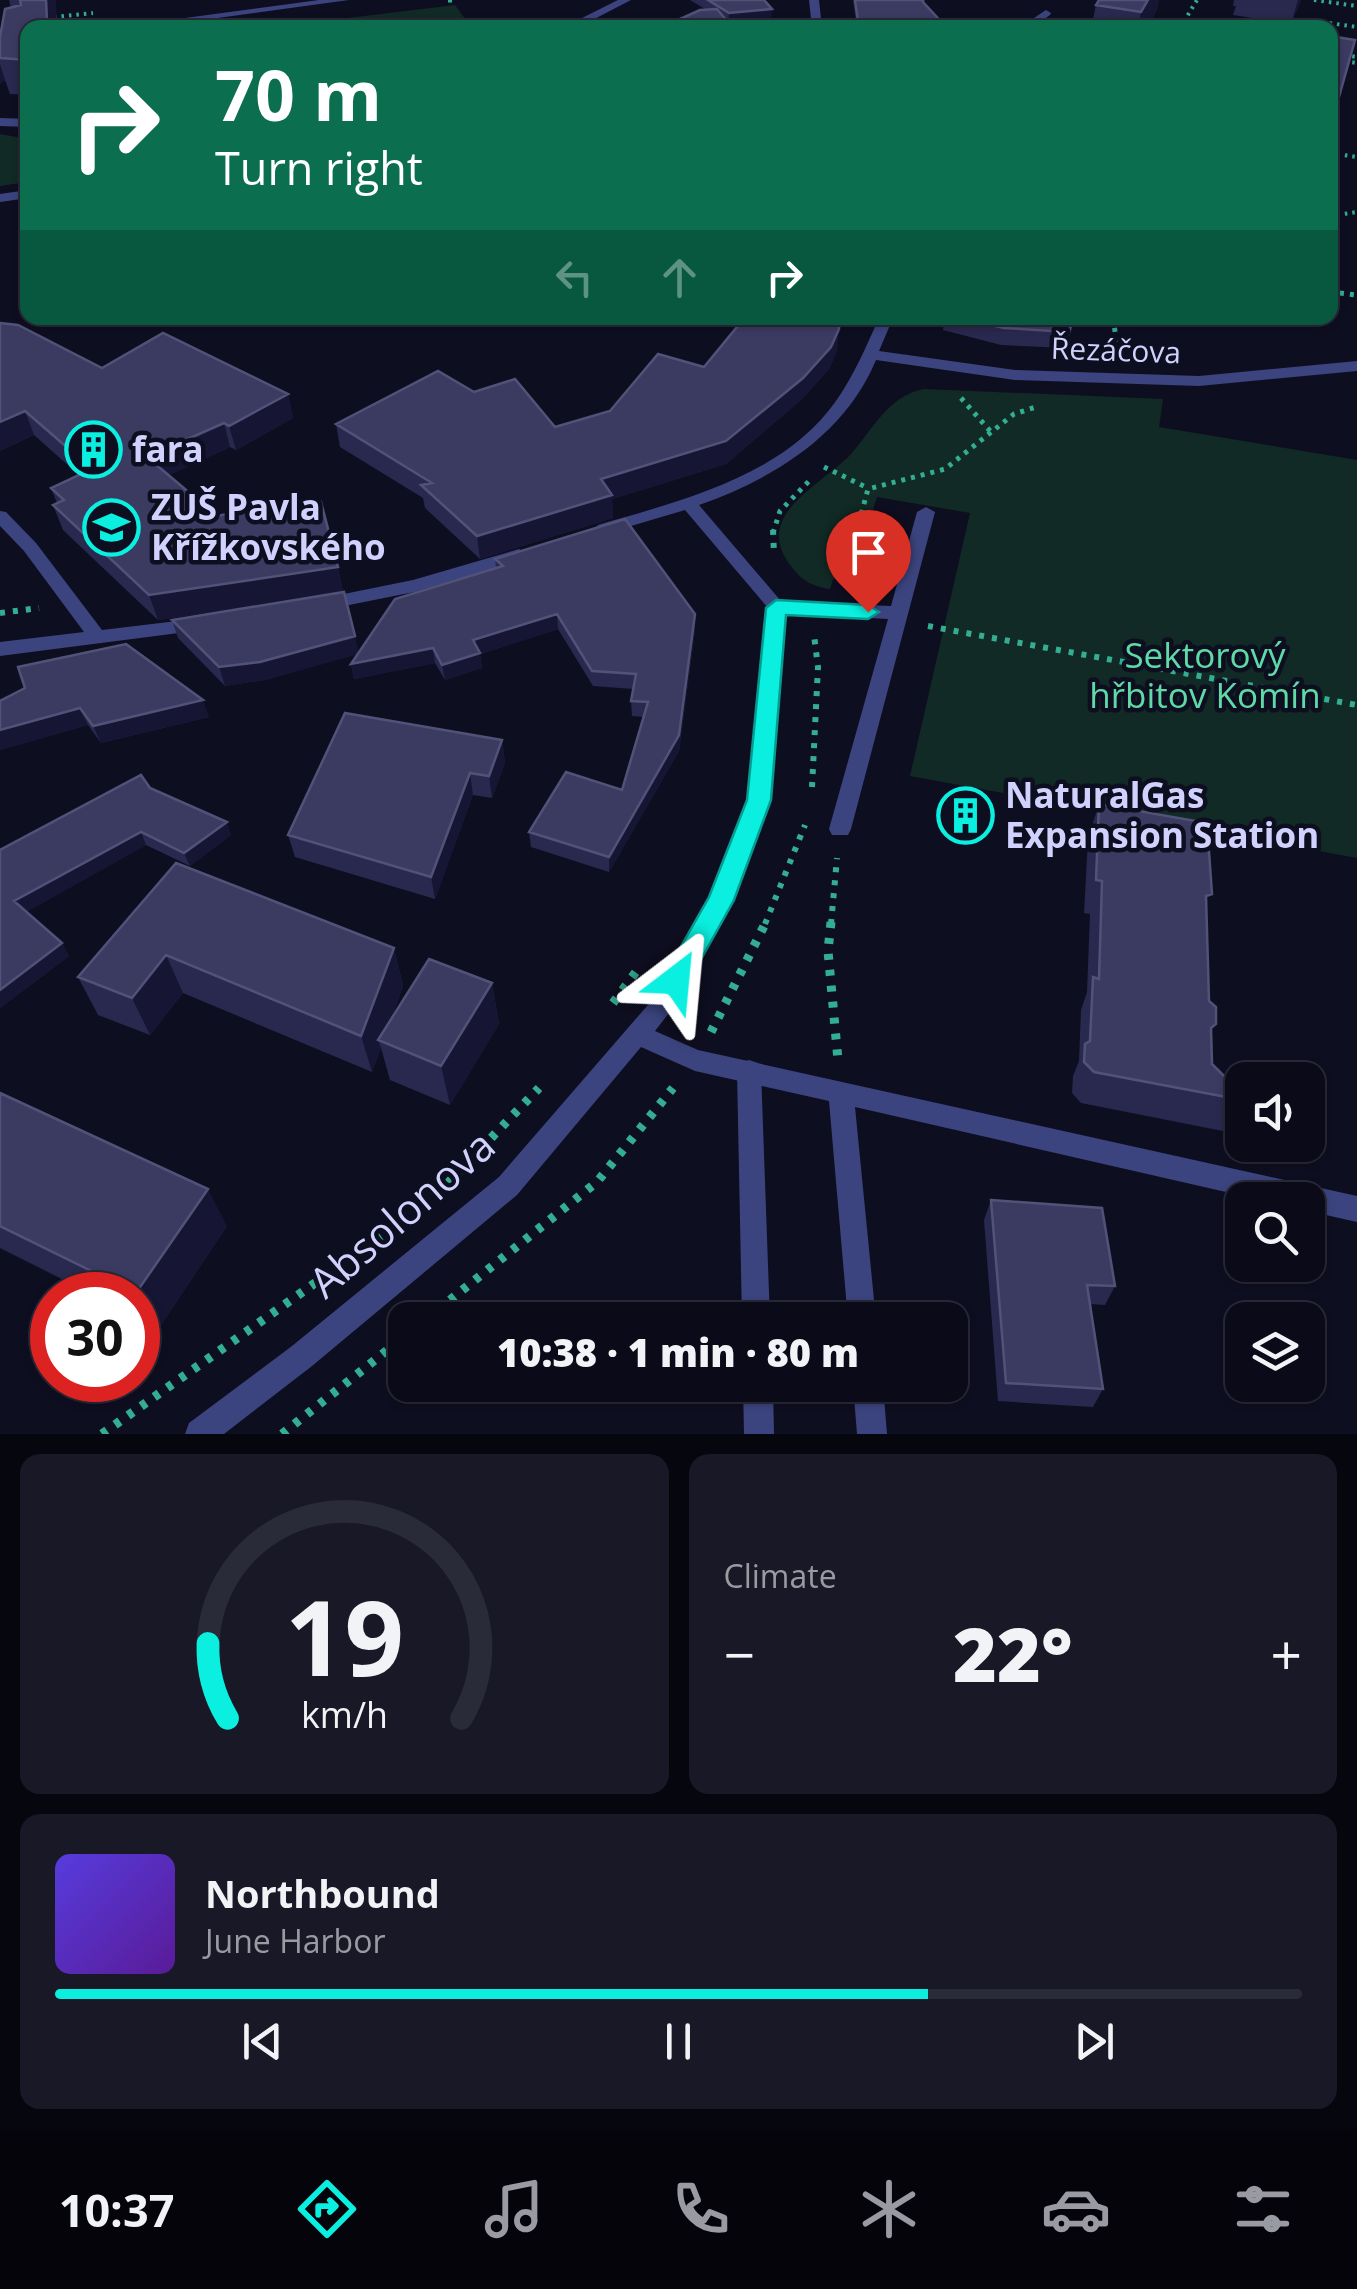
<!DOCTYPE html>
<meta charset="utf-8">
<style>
:root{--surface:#0a0a19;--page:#181826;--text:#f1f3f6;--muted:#999aa2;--line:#2a2b38;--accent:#0aefdf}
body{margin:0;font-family:"Open Sans",sans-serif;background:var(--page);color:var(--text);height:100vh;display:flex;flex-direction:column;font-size:38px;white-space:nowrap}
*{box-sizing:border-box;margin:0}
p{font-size:32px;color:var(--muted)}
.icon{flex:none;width:55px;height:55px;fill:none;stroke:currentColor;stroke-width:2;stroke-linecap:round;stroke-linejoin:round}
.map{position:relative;height:1434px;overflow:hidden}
.sheet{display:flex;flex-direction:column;gap:20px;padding:20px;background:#06060e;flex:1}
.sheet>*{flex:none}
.banner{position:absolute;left:20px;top:20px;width:1318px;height:305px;border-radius:20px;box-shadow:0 2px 8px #0004,0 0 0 2px var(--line);background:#0b6e4f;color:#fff;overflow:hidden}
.tools{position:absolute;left:1225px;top:1062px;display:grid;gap:20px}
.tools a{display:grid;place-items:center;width:100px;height:100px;border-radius:20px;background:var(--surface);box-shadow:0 2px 8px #0004,0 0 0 2px var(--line);font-size:50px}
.speed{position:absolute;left:30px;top:1272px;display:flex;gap:20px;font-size:50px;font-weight:700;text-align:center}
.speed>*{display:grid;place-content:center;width:130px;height:130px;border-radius:50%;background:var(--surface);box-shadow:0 2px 8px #0004,0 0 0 2px var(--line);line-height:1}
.speed .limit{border:15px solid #d22;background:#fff;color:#111}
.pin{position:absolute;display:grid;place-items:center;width:85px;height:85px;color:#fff;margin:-102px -42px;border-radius:50% 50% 50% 0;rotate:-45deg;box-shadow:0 0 10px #0007}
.pin .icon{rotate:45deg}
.me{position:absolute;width:110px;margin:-55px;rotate:29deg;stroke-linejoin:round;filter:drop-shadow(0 0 8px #0008)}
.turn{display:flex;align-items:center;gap:35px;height:210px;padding:0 30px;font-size:45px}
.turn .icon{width:130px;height:130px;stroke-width:2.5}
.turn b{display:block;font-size:70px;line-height:85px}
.lanes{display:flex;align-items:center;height:95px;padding:0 30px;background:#0003;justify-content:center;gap:50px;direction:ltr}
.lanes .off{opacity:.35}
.big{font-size:75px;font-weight:800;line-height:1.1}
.sheet .card{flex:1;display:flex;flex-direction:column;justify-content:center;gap:15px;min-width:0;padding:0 35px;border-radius:20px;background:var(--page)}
.sheet .dial{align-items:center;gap:0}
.dial svg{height:260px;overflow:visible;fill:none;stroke:var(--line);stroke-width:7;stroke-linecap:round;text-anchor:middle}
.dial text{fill:var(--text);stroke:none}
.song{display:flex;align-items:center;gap:30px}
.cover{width:120px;height:120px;border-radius:15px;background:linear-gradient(135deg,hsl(250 70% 55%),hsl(270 70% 35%))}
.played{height:10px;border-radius:5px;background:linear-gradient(90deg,var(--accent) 70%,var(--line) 70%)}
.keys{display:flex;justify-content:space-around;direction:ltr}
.heat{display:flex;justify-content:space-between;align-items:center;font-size:55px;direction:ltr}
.sheet .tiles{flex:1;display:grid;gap:20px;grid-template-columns:1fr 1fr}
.card:last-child{grid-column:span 2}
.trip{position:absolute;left:388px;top:1302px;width:580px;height:100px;border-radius:20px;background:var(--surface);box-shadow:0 2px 8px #0004,0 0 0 2px var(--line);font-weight:800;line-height:100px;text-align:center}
.tab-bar{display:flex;height:160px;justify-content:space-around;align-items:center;background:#04040a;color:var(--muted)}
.tab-bar .icon{width:70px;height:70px}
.tab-bar .selected{color:var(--accent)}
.tab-bar b{font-size:45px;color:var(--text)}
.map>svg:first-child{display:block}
.green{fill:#112a25}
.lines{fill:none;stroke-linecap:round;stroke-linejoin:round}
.path-far3{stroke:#33ae92;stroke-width:4;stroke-dasharray:2.5 5;stroke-linecap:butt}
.path-far2{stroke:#33ae92;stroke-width:5;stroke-dasharray:4 6;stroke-linecap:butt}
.path-far1{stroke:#33ae92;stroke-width:6;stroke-dasharray:5 8;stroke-linecap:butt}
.path{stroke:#33ae92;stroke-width:9;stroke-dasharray:6 10;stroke-linecap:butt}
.service{fill:#3b447e;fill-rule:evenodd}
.minor{fill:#3b447e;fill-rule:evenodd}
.wall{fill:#29284e}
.shaded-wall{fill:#161634}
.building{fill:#3b3a61;stroke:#525279;stroke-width:2.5}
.route{fill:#0aefdf;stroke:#069b91;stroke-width:2.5}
.labels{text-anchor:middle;stroke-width:9;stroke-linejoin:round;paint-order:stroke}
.far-street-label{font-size:30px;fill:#d0d2fd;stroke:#0e0e21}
.poi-label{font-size:35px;font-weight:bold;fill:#d0d2fd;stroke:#0e0e21;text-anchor:start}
.park-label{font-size:35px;fill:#5fdaa6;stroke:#0e0e21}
.near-street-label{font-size:42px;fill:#d0d2fd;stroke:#0e0e21}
</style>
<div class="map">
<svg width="1357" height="1434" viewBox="0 0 1357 1434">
<rect width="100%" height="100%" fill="#0e0e21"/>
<path class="green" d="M455,5l11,15 -3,7 -143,1 -5,-6z
M0,134l27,5v43l-27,4z
M924,389l239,10 -4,28 198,33v398l-447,-82 60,-263 -93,-16 -26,85 -18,-3 -3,10c-19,-3 -28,-8 -39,-23 -40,-51 30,-80 60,-112 23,-26 37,-58 73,-65z"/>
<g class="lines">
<path class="path-far3" d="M450,0v6
M1314,0l43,6
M54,17l39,-4
M1180,28l17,-28
M1306,28l2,-8 49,7
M1330,53l27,4
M1330,59l27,4
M1330,153l27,4
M1330,216l27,-4"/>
<path class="path-far2" d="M1330,292l27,3
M1113,318l5,33
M961,398l30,34
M824,467l44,21
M773,533l7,-22 32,-33
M856,533l12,-44 77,-20 69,-55 22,-7"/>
<path class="path-far1" d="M773,530l1,24
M842,581l14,-51
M0,613l39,-5
M928,626l429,79
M812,787l6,-120 -4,-32
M765,924l40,-99
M831,924l6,-66"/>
<path class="path" d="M831,922l-3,29 10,109
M613,1003l28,-38
M711,1032l55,-110
M447,1184l92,-96
M425,1320l172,-138 76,-94
M102,1434l285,-202
M282,1434l123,-98"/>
<path class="service" d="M1046,10l5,3 -1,2 -18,13h-13z
M926,507l9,5 -84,317 -3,6h-16l-3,-6 59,-210 -111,-6 -9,-6 9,-6 114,5 26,-94z
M749,1060l9,3 3,8 9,249h-28l-5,-249 3,-8z
M743,1385h30l1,49h-30z"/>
<path class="minor" d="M319,0h30l-204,28h-35z
M618,0h13l-54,28h-15z
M809,0h10l3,28h-10z
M0,118l28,1v8l-28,-1z
M28,190v8l-28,4v-8z
M879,318h14l-14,33 136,19 184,6 158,-15v10l-158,15 -184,-6 -139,-20c-31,75 -103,119 -177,145l87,102 -16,192 -38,100 -63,114 -14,18 43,19 659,146v26l-49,-11v-11h-47l-406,-93 21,213h-28l-19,-219 -134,-30 -54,-24 -124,148 -205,171 -88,68h-39l4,-11 103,-77 207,-169 154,-178 58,-102 37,-98 20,-191 -83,-98 -81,24 -9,-5 3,-4c84,-25 184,-48 238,-124 18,-26 30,-54 43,-83z
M0,511l6,1 30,31 66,87 100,-12 9,6 -9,6 -202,26v-14l84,-10 -60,-81 -24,-25z
M519,549l9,6 -3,4 -111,33 -95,19 -9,-6 9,-6 94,-19z
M853,1385h30l4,49h-30z"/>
</g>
<path class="wall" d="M9,0h47l-28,28v67l-18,-1 -5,-14 -5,4v-47l11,-29z
M690,0h74l7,21 -41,3z
M853,0h72l-1,3 23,25h-90z
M1099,0h60l-2,9 -10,19h-56l5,-23z
M1234,0h67l-10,24 -58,-9 3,-9h-3z
M945,318h131l-11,30 -64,-3 -58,-15z
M0,323l102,45 186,26 5,24 -57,32 -6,-3 -61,28 48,41 84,-10 37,61 5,25 -185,28 -95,-90 -10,-25 4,-2 -6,-15 28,-13 -45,-40 -34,16z
M741,323l96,28 -8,18 -28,31 -75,64 -114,35 1,19 -133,41 -55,-51 -2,-10 -83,-51 -4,-23 138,-32 81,35 55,-16 94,-44z
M495,559l200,71 -16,121 -70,121 -78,-25 -2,-15 93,-42 22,-73 -12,-1 -1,-15 2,-12 -40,-3 -35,-57 -78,25 2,14 -37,12 -10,-17 -81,16 -3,-15 6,-10 -92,26 -40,6 -47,-48 -6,-18 187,31 137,-83z
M0,701l209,16 -108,26 -13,-18 -88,25z
M502,740l3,23 -13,35 -19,-3 -38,104 -140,-42 -7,-22z
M150,788l81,47 -41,31 -44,-21 -120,67 36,31 7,13 -69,52v-158z
M1099,804l107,101 6,159 30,30v22l-9,17 -152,-30 -9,-10 1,-17 6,-15 2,-51 6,-18 3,-78 -6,-1 4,-75z
M176,863l218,85 9,38 -12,34 101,-37 7,41 -49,81 -60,-25 -9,-32 -9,24 -189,-79 -33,42 -52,-20 -20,-38z
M0,1093l227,133 -68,102 -21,-11v-22h-44l-94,-47z
M991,1200l124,86 -10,19 -15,-1 13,85 -10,18 -95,-6 -14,-181z"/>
<path class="shaded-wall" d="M46,0h10l1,28 -10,-7z
M1148,0h11l-2,9 -10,19h-9l3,-16z
M1298,0h3l-10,24z
M772,9l-1,12 -43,4 1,-12z
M0,64l5,16 -5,4z
M1074,318h2l-11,30 4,-16z
M839,329l-2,22 -8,18 -28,31 -75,64 -114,35 1,19 -133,41 -3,-23 124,-57z
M288,394l5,24 -57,32 -7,-24z
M25,411l9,24 -34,16v-29z
M224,423l6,24 -65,30 -12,-15 1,-8z
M338,567l5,25 -185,28 -9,-25z
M557,614l1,15 -78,25 2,14 -37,12 -3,-15 31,-25z
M695,614v16l-16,121 -70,121v-15z
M355,636l4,18 -94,26 -40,6 -6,-19z
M433,648l2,15 -81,16 -3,-15z
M203,700l6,17 -108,26 -8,-17z
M80,708l8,17 -88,25v-20z
M502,740l3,23 -13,35 -3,-22z
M470,773l3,22 -38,104 -4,-22z
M227,822l4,13 -41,31 -6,-13z
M141,832l5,13 -125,70 -7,-14z
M62,943l7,13 -69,52v-18z
M394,948l9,38 -20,56 -5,-2 3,8 -9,24 -11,-36z
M166,955l17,38 -33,42 -18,-37z
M492,983l7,41 -49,81 -9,-39z
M208,1189l19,37 -68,102 -23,-35z"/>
<path class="building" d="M20,0h26l1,21 107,6 -126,1v32l-28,-2v-21l5,-28 16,-4z
M708,0h56l8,9 -43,4z
M855,0h68v2l24,26h-88z
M1099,0h49l-7,12 -45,-7z
M717,9l16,19h-73l40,-18z
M1330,36l25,4 -25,89z
M741,318h99l-1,11 -8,18 -28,31 -77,63 -125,38 11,16 -135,41 -56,-51 11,-2 -96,-59 102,-53 36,21 41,-13 40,48 55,-16 48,-57 46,13 37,-45z
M961,318h113l-5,14 -65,-4z
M0,323l18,2 84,43 61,-35 125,61 -59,32 -5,-3 -70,31 5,5 -6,3 64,54 83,-16 1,6 20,-4 17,65 -189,28 -96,-90 11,-5 -13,-12 41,-19 -67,-58 -25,11z
M625,519l70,95 -16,121 -70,122 -80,-25 37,-60 56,18 26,-88 -17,-1 5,-27 -44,-3 -35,-57 -84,26 7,13 -38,12 -9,-17 -82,16 44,-65 108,-33 -8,-7z
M344,592l11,44 -95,26 -41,5 -47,-47z
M126,644l77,56 -110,26 -13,-18 -80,22v-29l25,-13 -7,-21z
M345,713l157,27 -13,36 -19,-3 -39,104 -143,-42z
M141,775l9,13 77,34 -43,31 -43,-21 -127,69 48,42 -62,47v-140z
M1099,804l108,19 5,71 -6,2 3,105 7,6v17l-5,4 1,36 30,30v6l-148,-28 -10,-10 1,-18 5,-3 3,-64 6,2 3,-98 -6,-1z
M176,863l218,85 -33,88 -195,-81 -34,43 -54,-21z
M429,959l63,24 -51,83 -63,-26z
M0,1093l208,96 -72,104 -136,-67z
M991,1200l111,8 13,78 -28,-1 16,104 -97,-6z"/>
<path class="route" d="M776,600l92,5 11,7 -11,7 -82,-4 -15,185 -37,100 -49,88 -9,3 -10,-3 -4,-8 47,-83 38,-97 19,-192z"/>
<defs>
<symbol id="building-ring" viewBox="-11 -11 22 22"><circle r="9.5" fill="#0e0e21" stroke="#0aefdf" stroke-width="1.5"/><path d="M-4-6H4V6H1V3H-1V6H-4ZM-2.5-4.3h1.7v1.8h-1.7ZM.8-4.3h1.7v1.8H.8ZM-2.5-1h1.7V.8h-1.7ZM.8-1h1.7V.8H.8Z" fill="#0aefdf"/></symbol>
<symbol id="school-ring" viewBox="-11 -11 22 22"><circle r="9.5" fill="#0e0e21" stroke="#0aefdf" stroke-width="1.5"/><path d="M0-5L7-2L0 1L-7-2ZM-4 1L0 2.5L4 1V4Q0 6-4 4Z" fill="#0aefdf"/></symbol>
</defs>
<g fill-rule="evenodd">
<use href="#building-ring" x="62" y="418" width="63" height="63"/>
<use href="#school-ring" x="80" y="496" width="63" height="63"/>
<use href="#building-ring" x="934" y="784" width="63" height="63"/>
</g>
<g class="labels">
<g class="far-street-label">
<text transform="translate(1116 351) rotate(2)" y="10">Řezáčova</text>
</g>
<g class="poi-label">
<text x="132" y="462">fara</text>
<text x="151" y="520">ZUŠ Pavla<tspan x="151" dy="40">Křížkovského</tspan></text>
<text x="1005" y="808">NaturalGas<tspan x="1005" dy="40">Expansion Station</tspan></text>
</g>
<g class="park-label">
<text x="1205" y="668">Sektorový<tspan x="1205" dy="40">hřbitov Komín</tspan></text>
</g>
<g class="near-street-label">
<text transform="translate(402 1214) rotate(-41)" y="15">Absolonova</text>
</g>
</g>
</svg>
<div class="tools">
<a><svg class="icon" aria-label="sound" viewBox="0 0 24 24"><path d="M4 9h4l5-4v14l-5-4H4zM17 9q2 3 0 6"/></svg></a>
<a><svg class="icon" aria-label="search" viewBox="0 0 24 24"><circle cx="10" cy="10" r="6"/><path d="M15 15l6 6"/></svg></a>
<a><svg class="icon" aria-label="layers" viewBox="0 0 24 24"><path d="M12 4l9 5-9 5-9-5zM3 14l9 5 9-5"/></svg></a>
</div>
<div class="speed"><div class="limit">30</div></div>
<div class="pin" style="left:868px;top:612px;background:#d93025"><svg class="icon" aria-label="arrive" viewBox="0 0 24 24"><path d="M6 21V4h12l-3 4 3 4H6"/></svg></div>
<svg class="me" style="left:676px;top:980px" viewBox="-20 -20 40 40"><path d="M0-17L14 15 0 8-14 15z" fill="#0aefdf" stroke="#fff" stroke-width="4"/></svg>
<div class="trip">10:38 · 1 min · 80 m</div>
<div class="banner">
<div class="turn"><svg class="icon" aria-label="right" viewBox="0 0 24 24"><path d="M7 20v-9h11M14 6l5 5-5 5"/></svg><div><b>70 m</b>Turn right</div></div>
<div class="lanes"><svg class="icon off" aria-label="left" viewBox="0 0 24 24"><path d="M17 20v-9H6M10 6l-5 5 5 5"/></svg><svg class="icon off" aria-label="ahead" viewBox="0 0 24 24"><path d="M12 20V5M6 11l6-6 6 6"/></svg><svg class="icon" aria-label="right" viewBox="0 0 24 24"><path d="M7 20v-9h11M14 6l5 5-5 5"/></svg></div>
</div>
</div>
<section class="sheet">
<div class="tiles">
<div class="card dial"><svg viewBox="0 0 100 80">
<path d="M14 69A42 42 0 1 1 86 69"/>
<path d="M14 69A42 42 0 0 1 8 46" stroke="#0aefdf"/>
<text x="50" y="56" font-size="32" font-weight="700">19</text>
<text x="50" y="72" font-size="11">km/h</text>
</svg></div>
<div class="card"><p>Climate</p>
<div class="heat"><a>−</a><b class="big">22°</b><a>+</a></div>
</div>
<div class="card">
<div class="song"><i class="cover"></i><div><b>Northbound</b><p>June Harbor</p></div></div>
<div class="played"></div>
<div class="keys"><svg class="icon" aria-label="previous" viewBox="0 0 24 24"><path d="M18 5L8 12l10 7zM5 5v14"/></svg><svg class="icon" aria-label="pause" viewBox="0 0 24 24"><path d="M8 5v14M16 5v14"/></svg><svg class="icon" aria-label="next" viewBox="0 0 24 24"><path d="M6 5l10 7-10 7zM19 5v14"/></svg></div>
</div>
</div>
</section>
<nav class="tab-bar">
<b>10:37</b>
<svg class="icon selected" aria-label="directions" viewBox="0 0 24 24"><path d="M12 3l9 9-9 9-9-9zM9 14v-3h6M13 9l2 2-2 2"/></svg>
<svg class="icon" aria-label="music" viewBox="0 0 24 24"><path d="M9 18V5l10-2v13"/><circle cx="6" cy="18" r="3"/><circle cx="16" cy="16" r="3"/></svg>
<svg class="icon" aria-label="phone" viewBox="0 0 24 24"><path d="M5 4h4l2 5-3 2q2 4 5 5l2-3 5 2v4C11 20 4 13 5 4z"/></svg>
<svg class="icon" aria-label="climate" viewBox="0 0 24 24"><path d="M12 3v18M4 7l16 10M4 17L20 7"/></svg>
<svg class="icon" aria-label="car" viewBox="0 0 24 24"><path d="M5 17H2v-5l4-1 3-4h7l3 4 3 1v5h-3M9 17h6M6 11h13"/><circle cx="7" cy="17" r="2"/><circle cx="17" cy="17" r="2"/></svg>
<svg class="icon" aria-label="filters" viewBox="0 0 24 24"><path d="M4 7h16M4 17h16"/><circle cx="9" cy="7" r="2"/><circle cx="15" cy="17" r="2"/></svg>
</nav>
